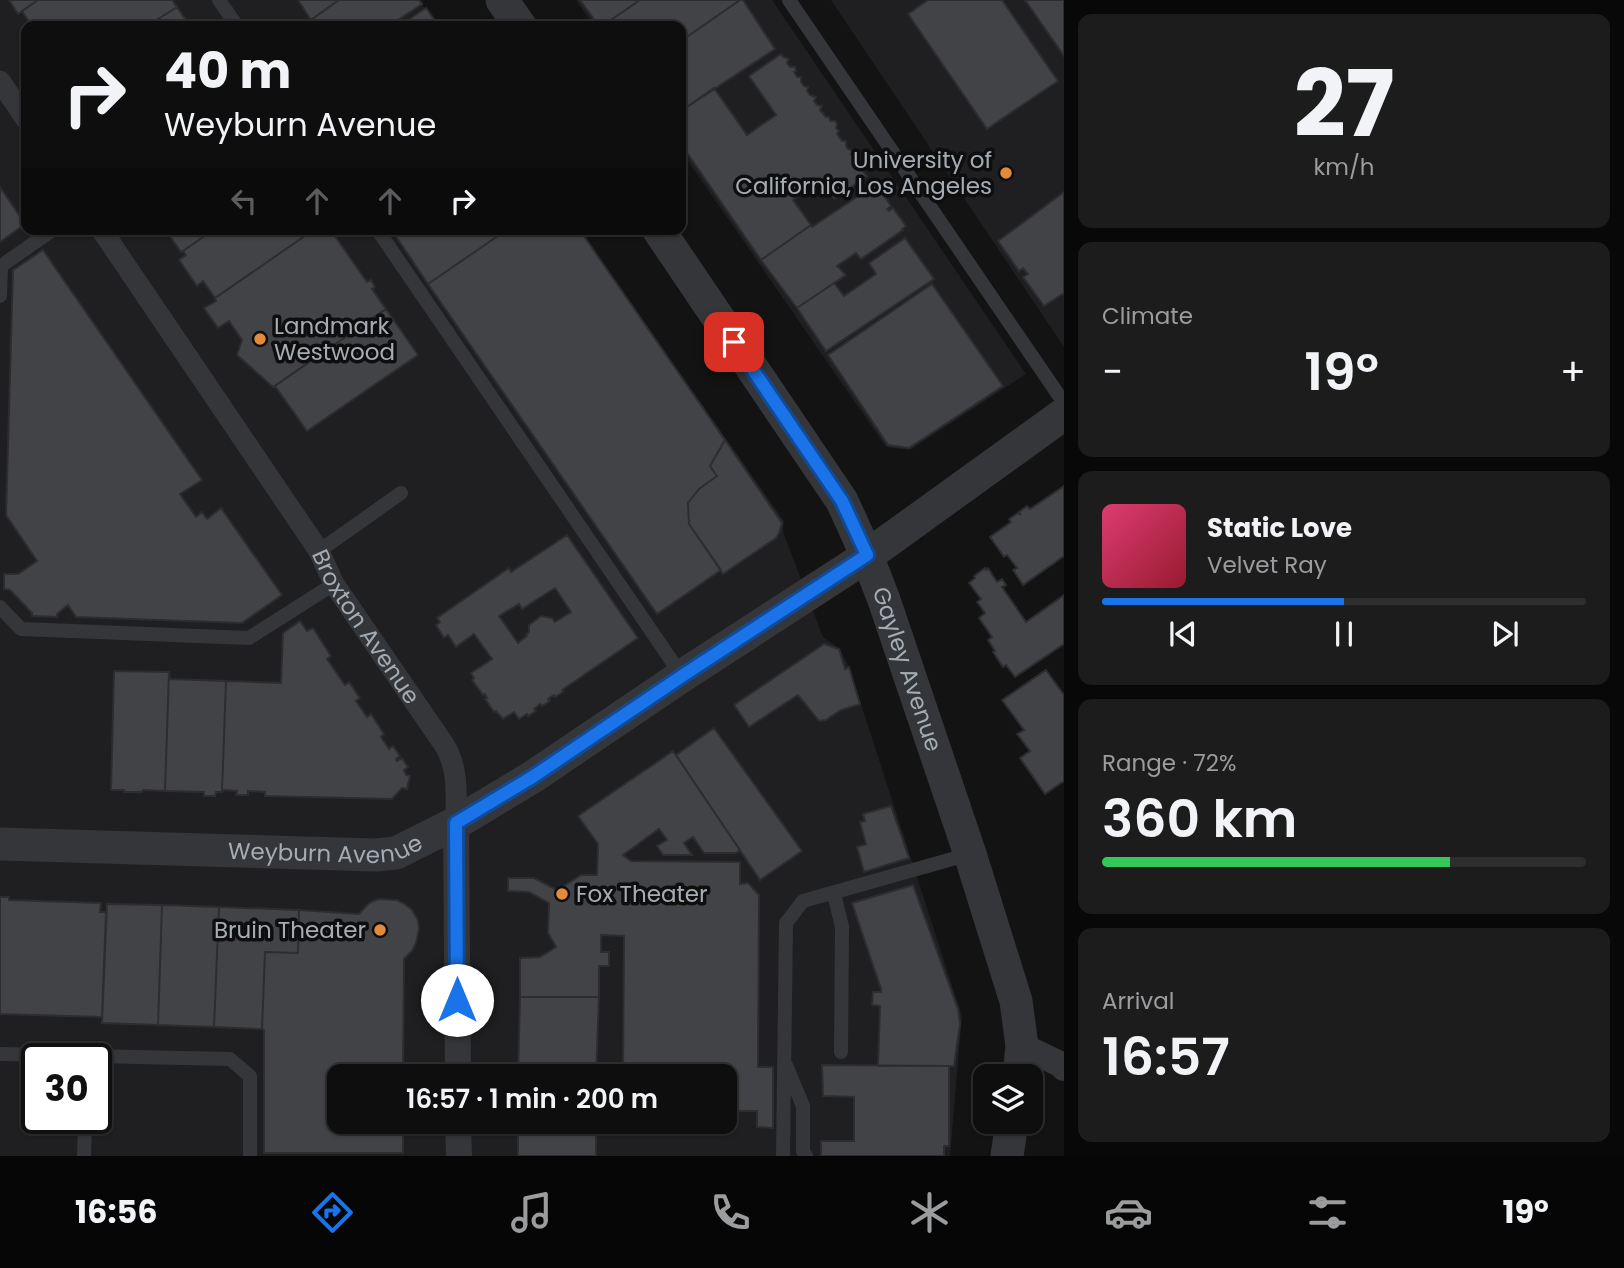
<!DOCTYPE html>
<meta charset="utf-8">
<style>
:root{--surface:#0e0e0f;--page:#1c1c1d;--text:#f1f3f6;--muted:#9b9c9e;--line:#2e2e2f;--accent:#1a73e8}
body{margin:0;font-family:Poppins,sans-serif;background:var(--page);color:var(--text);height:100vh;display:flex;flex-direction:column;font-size:26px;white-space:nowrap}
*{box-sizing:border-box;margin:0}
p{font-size:23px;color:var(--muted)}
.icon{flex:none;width:38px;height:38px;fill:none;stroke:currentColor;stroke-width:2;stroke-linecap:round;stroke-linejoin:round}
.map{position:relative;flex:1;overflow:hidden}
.sheet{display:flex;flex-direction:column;gap:14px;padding:14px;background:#080808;width:560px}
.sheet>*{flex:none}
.guide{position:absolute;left:21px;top:21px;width:665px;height:214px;border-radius:14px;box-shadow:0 2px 5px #0004,0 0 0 2px var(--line);background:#0e0e0f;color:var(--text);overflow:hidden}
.fabs{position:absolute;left:973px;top:1064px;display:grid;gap:14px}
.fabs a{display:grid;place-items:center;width:70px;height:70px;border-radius:14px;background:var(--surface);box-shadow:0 2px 5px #0004,0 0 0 2px var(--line);font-size:35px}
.speed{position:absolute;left:21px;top:1043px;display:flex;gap:14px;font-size:35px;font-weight:700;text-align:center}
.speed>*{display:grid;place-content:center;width:91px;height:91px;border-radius:50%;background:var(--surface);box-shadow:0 2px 5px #0004,0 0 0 2px var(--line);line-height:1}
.speed .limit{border:4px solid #111;border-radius:10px;background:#fff;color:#111}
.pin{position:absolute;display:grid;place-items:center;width:60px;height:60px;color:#fff;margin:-30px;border-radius:14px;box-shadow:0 4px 10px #0006}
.me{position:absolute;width:77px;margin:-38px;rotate:0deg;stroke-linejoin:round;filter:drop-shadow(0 0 5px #0008)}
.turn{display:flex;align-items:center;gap:24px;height:147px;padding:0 28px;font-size:32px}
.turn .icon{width:91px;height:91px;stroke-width:2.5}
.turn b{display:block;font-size:49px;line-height:60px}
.lanes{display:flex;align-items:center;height:66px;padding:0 28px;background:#0003;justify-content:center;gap:35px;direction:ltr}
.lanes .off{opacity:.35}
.big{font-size:52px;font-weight:600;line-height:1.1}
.sheet .card{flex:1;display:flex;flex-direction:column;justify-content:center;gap:10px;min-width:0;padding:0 24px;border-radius:14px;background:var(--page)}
.sheet .dial{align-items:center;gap:0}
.dial b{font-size:91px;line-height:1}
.song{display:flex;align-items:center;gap:21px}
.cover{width:84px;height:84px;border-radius:10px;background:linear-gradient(135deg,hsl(340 70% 55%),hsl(350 70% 35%))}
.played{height:7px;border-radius:4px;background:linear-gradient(90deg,var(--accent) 50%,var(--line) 50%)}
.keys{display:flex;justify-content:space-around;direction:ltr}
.heat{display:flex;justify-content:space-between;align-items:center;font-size:38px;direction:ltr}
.charge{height:10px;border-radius:5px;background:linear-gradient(90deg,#34c759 72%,var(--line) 0)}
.trip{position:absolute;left:327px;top:1064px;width:410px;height:70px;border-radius:14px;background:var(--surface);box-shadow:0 2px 5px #0004,0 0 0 2px var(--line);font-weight:600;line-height:70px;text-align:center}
.tab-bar{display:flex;height:112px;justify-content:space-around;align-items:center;background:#060606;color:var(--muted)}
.tab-bar .icon{width:49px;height:49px}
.tab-bar .on{color:var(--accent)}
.tab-bar b{font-size:32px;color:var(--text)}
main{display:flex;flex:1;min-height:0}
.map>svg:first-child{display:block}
.built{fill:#1f1f21;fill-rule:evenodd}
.building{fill:#424347;stroke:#2d2d30;stroke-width:2;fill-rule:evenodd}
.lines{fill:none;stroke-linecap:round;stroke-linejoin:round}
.service{stroke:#343639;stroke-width:14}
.pedestrian{stroke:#343639;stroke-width:21}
.minor{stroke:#343639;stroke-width:26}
.tertiary{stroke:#343639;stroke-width:33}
.route-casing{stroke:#114b97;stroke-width:18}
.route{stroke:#1a73e8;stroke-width:12}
.poi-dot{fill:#e48a3b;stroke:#0e0e0f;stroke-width:2.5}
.labels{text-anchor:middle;stroke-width:7;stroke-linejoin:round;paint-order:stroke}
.poi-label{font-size:23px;fill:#a5acb4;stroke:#0e0e0f;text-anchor:end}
.street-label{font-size:23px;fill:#a5acb4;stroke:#0e0e0f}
</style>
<main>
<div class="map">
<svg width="1064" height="1156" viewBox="0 0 1064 1156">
<rect width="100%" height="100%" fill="#131314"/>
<path class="built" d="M0,0h419l18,26h-411v203h553l205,292 -1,11 40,105 17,12 9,18 113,349 -12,140h-950zM37,1059h59v59h-59zM340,1076h384v46h-384z
M576,0h196l254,374 -116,76 -24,-3 -205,-296v-125h-87z
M831,0h233v347z"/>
<path class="building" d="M9,0h29l-20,14z
M38,0h134l5,7 -30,19h-115l-10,-15z
M298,0h41l-28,20z
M339,0h80l3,4 -33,22h-87z
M580,0h60l-38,26h-3z
M640,0h100l-59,41v-15h-79z
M740,0h3l32,49 -94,62v-70z
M928,0h74l56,81 -71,48 -79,-115z
M1025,0h39v56z
M177,7l13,19h-43z
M426,8l13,18h-40z
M781,54l2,3 6,2 -2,4 3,4h5l1,4 -2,1 3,5h4v5l3,4 4,1 -1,4 3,4 6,2 -2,4 3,4 5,1 -2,4 6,7h3l1,4h5l2,3 -1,4 3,3 -2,3 5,7h4v5l2,3 5,2 -2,3 3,3 4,2 -1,4 6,4 -1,3 5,6 -33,23 -14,-18 -27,19 18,25 -50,35 -80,-116v-33l33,-23 33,47 29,-20 -27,-39z
M876,184l15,22 -4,3 2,2 4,-3 13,18 -4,3 1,1 -42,29 -5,-6 -19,13 9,9 -49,33 -36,-48 50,-35 1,2z
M0,187l25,37 -25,18z
M1064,192v101l-20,13 -21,-29 5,-3 -5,-6 -4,3 -21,-30z
M165,229h50l-34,23z
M215,229h100l-100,69 -12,-17 -6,5 -18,-26 7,-5 -3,-4z
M315,229h15l37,53 4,-2 4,7 -3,2 14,20 -113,78 -36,-32 5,-15 -13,-19 -11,7 -14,-20 12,-7 -1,-3z
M391,229h117l-80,55z
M508,229h71l146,211 -15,26 7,10 -18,13 -11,14 1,21 32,46 -64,44 -229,-330z
M905,238l29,41 -108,72 -29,-43 37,-25 10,13 32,-22 -7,-11z
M43,250l159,230 -22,14 16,23 6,-5 5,7 14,-11 61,87 -40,28 -166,-6 -8,-12 -11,9v3l-25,-1v-3l-22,-23 -6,-1v-15h14l19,-13 -31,-46 7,-245z
M932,284l71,102 -94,62 -21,-3 -60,-90z
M386,309l32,46 -111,76 -32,-45z
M725,440l57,83 -3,10 -3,5 -53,36 -34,-50 -1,-21 11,-14 18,-13 -7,-10z
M1064,486v70l-41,29 -10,-15 4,-2 -10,-13 -3,2 -14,-20 21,-15 -2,-3 9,-6 3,2 -2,-3 8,-6 3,3z
M567,535l71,103 -76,52 1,2 -8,5 -1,-2 -6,4 2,2 -8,5 -2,-2 -6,5 2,2 -8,5 -1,-2 -8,5 -5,-7 -11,7 -7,-8 -2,1 -9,-13 2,-1 -2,-4 -2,1 -11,-15 2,-2 -3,-5 21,-14 -18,-25 -18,13 -8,-12 -4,3 -8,-13 4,-3 -3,-4 72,-50 2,4zM555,588l16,24 -16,10 -3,-4 -11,-2 -12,9v7l-3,3 1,1 -9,7 -19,-27 20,-12 3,5z
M985,568l1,2 2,-2 9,14 5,-3 4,6 -4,2 24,35 38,-27v49l-49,33 -9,-12 -3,2 -10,-15 2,-1 -7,-11 4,-3 -13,-19 6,-5 -8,-11 4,-3 -12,-16 6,-5 -1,-2z
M300,621l7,10 6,-3 18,28 -4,3 18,26 4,-3 11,16 -4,3 11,16 4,-3 13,20 -3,3 8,12 4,-3 7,10 -4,3 1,2 5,-3 6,9 -4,3 2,5 4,1 -3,13 -5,-1 -10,11 -127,-3v-4l-17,-1v4h-12l1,-4 -13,-1 -2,2 4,-111 55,2 2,-50z
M824,644l15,5 6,20 4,-2 11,37 -19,6 -15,10 -7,1 -21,-26 -49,32 -15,-22z
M1046,670l18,25v86l-19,13 -25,-36 10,-7 -13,-17 7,-4 -22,-30z
M114,671l55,1 -4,119 -22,-1 -1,2h-18v-2h-13z
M169,672l1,7 56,2 -4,111h-6l-1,4h-11v-4l-39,-1z
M714,728l88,123 -42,29 -84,-125z
M673,751l67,99 -4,3h-32l-11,-16 -9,6 8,12h-29l-6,-9 10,-6 -8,-11 -36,26 8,6 109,1v22l8,-1 11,12 -1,172h15v61l-16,-1v-16h-33v-35h-101l1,-140 -23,-1v17h8v14h-10v31h-79v-39l20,-1 16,-10 -8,-14 1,-30 -20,-11 -21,-1v-13h26l23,12 24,-15h16l1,-31 -20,-28z
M891,806l18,52 -45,14 -7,-25 9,-3 -6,-22 5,-1 -2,-7z
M913,885l45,124 2,15 -6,42h-76l2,-60 -8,-1 1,-13h8v-3l-29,-86z
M0,897h9v3l92,3 -1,9h6l-4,105 -102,-3z
M378,899l19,1 8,4 7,6 6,10 1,9 -3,14 -4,8 -8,8 -1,117h-63v46h63v31h-139v-123l-2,-1 3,-77 33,1 1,-43 60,4 10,-11z
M107,904l55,1 -4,120 -56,-2z
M162,905l57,2 -5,120 -56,-2z
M219,907l80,3 -1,43 -33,-1 -3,77 -48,-2z
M520,997h79l-3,79h-78z
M822,1065l127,1v80h-5v10h-123v-15h33v-44l-31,-1z
M518,1122h78v34h-78z"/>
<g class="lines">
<path class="service" d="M219,0l18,26
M789,0l275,403
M377,229l305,447
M0,296l1,-30 53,-37
M319,551l82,-58
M0,607l21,22 228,9 85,-54
M834,894l8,33 -1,125
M0,1054l230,5 20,17v80
M786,1065l17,41v45l3,5
M84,1156l1,-33
M783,1156l3,-233 17,-22 167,-47"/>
<g class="pedestrian">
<path d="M0,81l26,38"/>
<path id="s1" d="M101,229l218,322 15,33 111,162c14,24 11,50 11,77"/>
</g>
<path class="minor" d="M456,823l2,253
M1022,1046l38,18 4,4
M458,1122l1,34"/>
<g class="tertiary">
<path d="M502,0l18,26"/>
<path id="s2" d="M658,229l184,272 25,55 17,44 86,254 46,147 6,45 -3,30"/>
<path id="s3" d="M0,844l375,11 21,-2 60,-30 78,-47 148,-100 185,-120 197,-142"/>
<path d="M1007,1156l5,-34"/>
</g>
</g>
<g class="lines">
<defs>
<path id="route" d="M457,1000l-1,-177 78,-47 148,-100 185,-121 -25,-54 -108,-159"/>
</defs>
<use href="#route" class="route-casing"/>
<use href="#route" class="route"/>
</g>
<g class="poi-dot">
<circle cx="1006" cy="173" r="7"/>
<circle cx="260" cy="339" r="7"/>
<circle cx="562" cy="894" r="7"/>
<circle cx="380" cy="930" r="7"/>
</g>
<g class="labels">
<g class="poi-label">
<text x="992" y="168">University of<tspan x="992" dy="26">California, Los Angeles</tspan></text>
<text x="274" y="334" text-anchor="start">Landmark<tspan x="274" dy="26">Westwood</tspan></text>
<text x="576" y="902" text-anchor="start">Fox Theater</text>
<text x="366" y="938">Bruin Theater</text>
</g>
<g class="street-label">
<text dy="8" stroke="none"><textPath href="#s1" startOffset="478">Broxton Avenue</textPath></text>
<text dy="8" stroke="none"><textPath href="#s2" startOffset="509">Gayley Avenue</textPath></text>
<text dy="8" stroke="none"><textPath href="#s3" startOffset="326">Weyburn Avenue</textPath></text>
</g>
</g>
</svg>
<div class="fabs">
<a><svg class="icon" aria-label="layers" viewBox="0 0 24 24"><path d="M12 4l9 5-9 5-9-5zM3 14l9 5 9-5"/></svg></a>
</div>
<div class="speed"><div class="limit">30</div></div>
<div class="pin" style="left:734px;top:342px;background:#d93025"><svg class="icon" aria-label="arrive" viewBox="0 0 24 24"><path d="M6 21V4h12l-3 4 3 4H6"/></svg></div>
<svg class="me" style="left:457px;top:1000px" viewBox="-20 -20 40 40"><circle r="19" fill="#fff"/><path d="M0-13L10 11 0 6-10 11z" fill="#1a73e8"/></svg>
<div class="trip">16:57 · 1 min · 200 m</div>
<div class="guide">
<div class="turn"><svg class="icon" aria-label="right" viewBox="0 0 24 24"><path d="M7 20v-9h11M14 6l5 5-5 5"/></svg><div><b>40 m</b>Weyburn Avenue</div></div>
<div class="lanes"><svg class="icon off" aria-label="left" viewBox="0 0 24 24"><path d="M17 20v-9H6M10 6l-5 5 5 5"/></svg><svg class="icon off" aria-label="ahead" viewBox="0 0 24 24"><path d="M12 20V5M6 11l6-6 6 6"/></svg><svg class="icon off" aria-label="ahead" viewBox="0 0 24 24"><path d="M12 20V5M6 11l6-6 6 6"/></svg><svg class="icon" aria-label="right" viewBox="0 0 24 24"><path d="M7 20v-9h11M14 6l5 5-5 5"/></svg></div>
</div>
</div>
<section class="sheet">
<div class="card dial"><b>27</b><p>km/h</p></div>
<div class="card"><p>Climate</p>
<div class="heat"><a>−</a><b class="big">19°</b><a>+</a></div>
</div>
<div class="card">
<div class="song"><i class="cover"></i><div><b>Static Love</b><p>Velvet Ray</p></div></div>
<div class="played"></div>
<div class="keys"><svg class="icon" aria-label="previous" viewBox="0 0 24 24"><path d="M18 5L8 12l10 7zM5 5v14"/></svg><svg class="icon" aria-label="pause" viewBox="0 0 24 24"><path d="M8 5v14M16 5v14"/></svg><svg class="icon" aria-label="next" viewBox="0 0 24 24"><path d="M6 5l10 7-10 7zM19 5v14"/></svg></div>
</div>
<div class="card"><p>Range · 72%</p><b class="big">360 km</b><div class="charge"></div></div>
<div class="card"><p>Arrival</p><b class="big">16:57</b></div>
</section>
</main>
<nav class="tab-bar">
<b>16:56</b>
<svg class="icon on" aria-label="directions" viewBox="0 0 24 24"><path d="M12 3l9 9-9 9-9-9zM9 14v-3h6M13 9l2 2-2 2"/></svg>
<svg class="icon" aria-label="music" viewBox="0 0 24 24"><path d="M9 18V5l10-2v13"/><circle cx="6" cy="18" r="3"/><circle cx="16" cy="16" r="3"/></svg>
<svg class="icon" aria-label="phone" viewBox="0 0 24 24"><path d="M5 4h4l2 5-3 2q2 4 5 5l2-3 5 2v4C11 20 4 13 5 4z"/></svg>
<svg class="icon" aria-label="climate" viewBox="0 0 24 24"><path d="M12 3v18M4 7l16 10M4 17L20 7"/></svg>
<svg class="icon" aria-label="car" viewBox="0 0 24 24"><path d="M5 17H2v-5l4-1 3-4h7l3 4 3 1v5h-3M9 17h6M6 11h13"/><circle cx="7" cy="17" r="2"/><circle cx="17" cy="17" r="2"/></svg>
<svg class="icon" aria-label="filters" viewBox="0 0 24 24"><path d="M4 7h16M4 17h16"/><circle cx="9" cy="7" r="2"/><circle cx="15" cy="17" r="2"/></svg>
<b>19°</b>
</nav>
